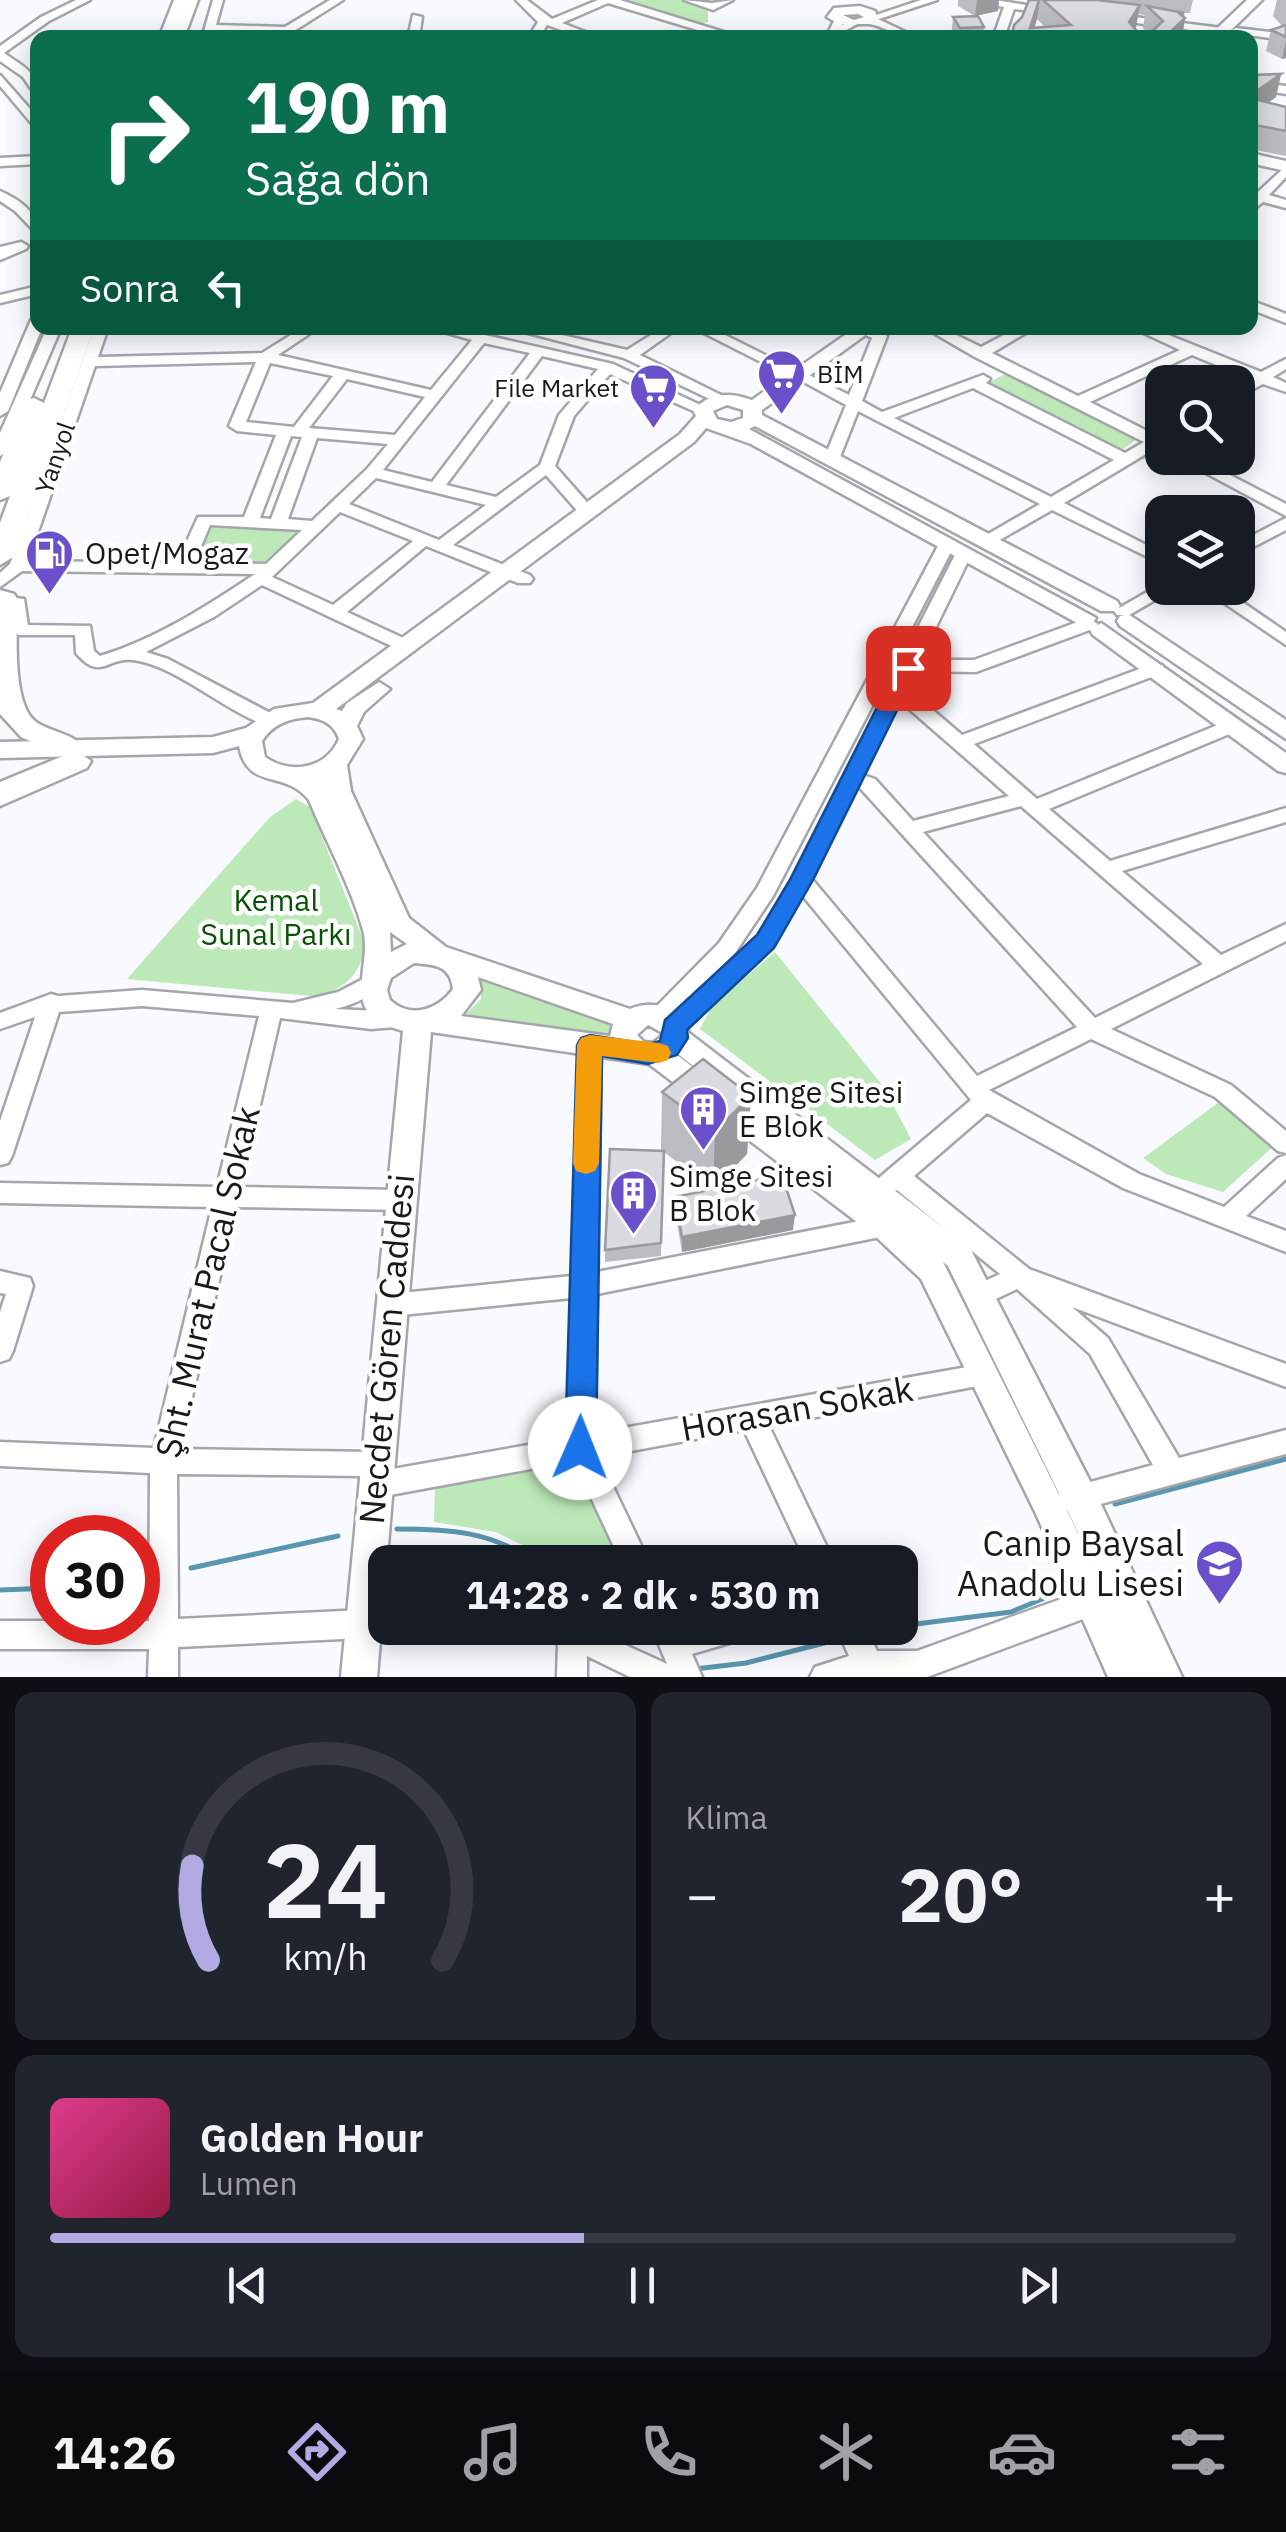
<!DOCTYPE html>
<html lang="tr">
<meta charset="utf-8">
<style>
:root{--surface:#171b24;--page:#20242c;--text:#f1f3f6;--muted:#9ea1a6;--line:#363941;--accent:#b4aae3}
body{margin:0;font-family:"IBM Plex Sans",sans-serif;background:var(--page);color:var(--text);height:100vh;display:flex;flex-direction:column;font-size:38px;white-space:nowrap}
*{box-sizing:border-box;margin:0}
p{font-size:32px;color:var(--muted)}
.icon{flex:none;width:55px;height:55px;fill:none;stroke:currentColor;stroke-width:2;stroke-linecap:round;stroke-linejoin:round}
.map{position:relative;height:1677px;overflow:hidden}
.sheet{display:flex;flex-direction:column;gap:15px;padding:15px;background:#0d0f14;flex:1}
.sheet>*{flex:none}
.guide{position:absolute;left:30px;top:30px;width:1228px;height:305px;border-radius:20px;box-shadow:0 5px 25px #0003;background:#0b6e4f;color:#fff;overflow:hidden}
.fabs{position:absolute;left:1145px;top:365px;display:grid;gap:20px}
.fabs a{display:grid;place-items:center;width:110px;height:110px;border-radius:20px;background:var(--surface);box-shadow:0 5px 25px #0003;font-size:50px}
.speed{position:absolute;left:30px;top:1515px;display:flex;gap:20px;font-size:50px;font-weight:700;text-align:center}
.speed>*{display:grid;place-content:center;width:130px;height:130px;border-radius:50%;background:var(--surface);box-shadow:0 5px 25px #0003;line-height:1}
.speed .limit{border:15px solid #d22;background:#fff;color:#111}
.pin{position:absolute;display:grid;place-items:center;width:85px;height:85px;color:#fff;margin:-42px;border-radius:20px;box-shadow:0 5px 15px #0006}
.me{position:absolute;width:110px;margin:-55px;rotate:1deg;stroke-linejoin:round;filter:drop-shadow(0 0 8px #0008)}
.turn{display:flex;align-items:center;gap:35px;height:210px;padding:0 50px;font-size:45px}
.turn .icon{width:130px;height:130px;stroke-width:2.5}
.turn b{display:block;font-size:70px;line-height:85px}
.then{display:flex;align-items:center;height:95px;padding:0 50px;background:#0003;gap:20px;font-size:38px}
.big{font-size:75px;font-weight:700;line-height:1.1}
.sheet .card{flex:1;display:flex;flex-direction:column;justify-content:center;gap:15px;min-width:0;padding:0 35px;border-radius:20px;background:var(--page)}
.sheet .dial{align-items:center;gap:0}
.dial svg{height:260px;overflow:visible;fill:none;stroke:var(--line);stroke-width:7;stroke-linecap:round;text-anchor:middle}
.dial text{fill:var(--text);stroke:none}
.song{display:flex;align-items:center;gap:30px}
.cover{width:120px;height:120px;border-radius:15px;background:linear-gradient(135deg,hsl(330 70% 55%),hsl(340 70% 35%))}
.played{height:10px;border-radius:5px;background:linear-gradient(90deg,var(--accent) 45%,var(--line) 45%)}
.keys{display:flex;justify-content:space-around;direction:ltr}
.heat{display:flex;justify-content:space-between;align-items:center;font-size:55px;direction:ltr}
.sheet .tiles{flex:1;display:grid;gap:15px;grid-template-columns:1fr 1fr}
.card:last-child{grid-column:span 2}
.trip{position:absolute;left:368px;top:1545px;width:550px;height:100px;border-radius:20px;background:var(--surface);box-shadow:0 5px 25px #0003;font-weight:700;line-height:100px;text-align:center}
.tabs{display:flex;height:160px;justify-content:space-around;align-items:center;background:#090b0e;color:var(--muted)}
.tabs .icon{width:70px;height:70px}
.tabs .active{color:var(--accent)}
.tabs b{font-size:45px;color:var(--text)}
.map>svg:first-child{display:block}
.green{fill:#bce9b7}
.lines{fill:none;stroke-linecap:round;stroke-linejoin:round}
.stream{stroke:#5a96af;stroke-width:5}
.minor-casing{stroke:#a5a6ac;stroke-width:5}
.major-casing{stroke:#a5a6ac;stroke-width:5}
.highway-casing{stroke:#a5a6ac;stroke-width:5}
.minor{fill:#fff;fill-rule:evenodd}
.major{fill:#fff;fill-rule:evenodd}
.highway{fill:#fff;fill-rule:evenodd}
.wall{fill:#bbbcc2;fill-rule:evenodd}
.shaded-wall{fill:#99999e}
.building{fill:#dadbe1;stroke:#99999e;stroke-width:2.5}
.route{fill:#1a73e8;stroke:#114b97;stroke-width:2.5}
.slow{fill:#f59e0b}
.labels{text-anchor:middle;stroke-width:9;stroke-linejoin:round;paint-order:stroke}
.far-poi-label{font-size:25px;fill:#18191b;stroke:#fff;text-anchor:start}
.far-street-label{font-size:25px;fill:#18191b;stroke:#fff}
.poi-label{font-size:30px;fill:#18191b;stroke:#fff;text-anchor:start}
.park-label{font-size:30px;fill:#085204;stroke:#fff}
.near-street-label{font-size:35px;fill:#18191b;stroke:#fff}
.near-poi-label{font-size:35px;fill:#18191b;stroke:#fff;text-anchor:end}
</style>
<div class="map">
<svg width="1286" height="1677" viewBox="0 0 1286 1677">
<rect width="100%" height="100%" fill="#f9faff"/>
<path class="green" d="M619,0h66l23,7v15l-10,2z
M1009,372l129,66 -16,12 -134,-67z
M209,523l86,4 3,5 -35,31 -67,-1 -5,-4z
M296,799l14,8 53,132c4,33 -21,54 -52,57l-184,-17 143,-162z
M775,952l108,134 28,53 -36,21 -175,-131 12,-23z
M480,972l138,50 -5,16 -156,-15 24,-24z
M1222,1100l53,45 -52,47 -57,-18 -23,-16z
M559,1463l17,5 42,94h-74l-20,-16 -28,-14 -62,-10 1,-38z"/>
<g class="lines">
<path class="stream" d="M1115,1504l171,-45
M397,1529c52,0 94,2 138,33
M191,1568l147,-32
M0,1590l52,-2
M900,1626l111,-14 55,-23
M617,1628l16,12
M885,1628h5
M695,1669l51,-6 94,-24"/>
<defs>
<path id="minor" d="M76,0h14l-41,21 -45,32c17,12 34,19 34,41l-4,-1 -11,-16 -23,-16v-15l41,-29z
M174,0h10l-14,38h-11z
M213,0h10l-7,25 69,2 45,-27h13l-60,38h-14l6,-5 -61,-1 -1,6h-11z
M516,0h11l25,19 46,-19h22l123,38h-19l-116,-35 -46,20 39,15h-17l-37,-13 -8,13h-11l10,-16z
M684,0l28,3 21,-3 -20,10z
M921,0h16l-61,20 -9,-2z
M965,0h31l60,10 -5,3 -37,-4 -10,29h-11l11,-31z
M1110,14l112,14 6,3 -6,3 -116,-15v-4z
M413,15l9,2 -3,21h-11z
M835,19h8l-1,6 10,-4 5,3 -23,13h-8z
M1236,28l50,6v6l-54,-7 -2,-2z
M0,75l38,43v13l-38,-45z
M1250,82l36,4v8l-36,-6z
M38,156v8l-38,2v-8z
M1286,166v11l-17,18 17,5v8l-23,-6 -13,10v-22l8,2z
M0,191c20,9 38,21 38,44l-23,-24 -15,-10z
M21,242l7,4 -2,3 -26,11v-13z
M38,286v8l-38,9v-8z
M1250,300l36,14v9l-36,-14z
M38,316v12h4l-34,83 -8,5v-23l31,-73z
M47,328h14l-53,123 -8,5v-23z
M94,328h14l-10,29 164,-4 40,-25h16l-40,27 153,35 41,-50 -42,-12h24l159,36 98,46 -3,3h-10l-88,-39 -36,42 -19,50 38,43v6h-12l-35,-40 -93,70 77,30 3,4 -3,4h-12l-92,-37 -79,66 67,31 3,4 -3,4h-12l-140,-66 -48,32 -68,35 22,7 108,57 2,4 -9,6c-43,-13 -93,-61 -136,-66 -27,-3 -32,22 -57,-7l-1,-18h-56l-9,-5 -1,-24 -9,-2v-8l24,3 4,26 62,1 4,25 6,5c56,-17 107,-50 155,-82l-233,-3 -22,16v-14l10,-9zM484,343l46,10 -98,129 -49,-12zM542,356l56,13 -39,46 -19,50 -44,32 -50,-12zM256,362l-27,64 8,5 39,4 -32,82h-46l-21,46 -149,-2 67,-195zM270,363l63,13 -39,51 -48,-5zM347,379l78,18 -30,38 -86,-7zM291,436l11,1 -31,82 -11,-1zM317,438l71,6 -21,25 -55,52 -24,-2zM376,478l110,27 -47,35 -90,-36zM340,512l73,29 -80,64 -61,-28zM210,525l92,5 -36,34 -72,-1z
M509,328h23l95,22 35,-22h16l-38,27 91,45 -8,5 -5,-2 -94,-45z
M694,328h17l80,40 -2,3h-10z
M858,328h15l14,8 -25,65 20,11 101,-37 7,4 -4,4 139,70 19,-11 -169,-85 -50,-29h17l39,19 36,-19h17l-42,25 86,43 102,-46 -47,-22h18l110,44 25,-13v10l-13,8 13,6v9l-23,-8 -25,13v-10l12,-8 -58,-24 -102,47 65,33 7,-1v16l-6,-2 -92,55 98,50v11l-110,-54 -63,36 -6,-1v-8l57,-33 -182,-93 -20,51h-12l-2,-3 22,-54 -55,-30 2,-3h10l46,23 23,-57 -13,-6zM973,388l141,72 -63,37 -157,-79z
M1178,458h19l89,46v12z
M1286,518v12l-48,25v-12z
M946,541l8,5 -59,114 7,-1 53,-104 8,-5 8,5 -51,105h54l109,-40 6,-1 9,5 -3,4 -119,44 -62,-1 -8,16 56,48 188,-70h12l3,4 -3,4 -188,71 63,55 188,-77h14l2,4 -2,4 -190,79 61,52 176,-53v14l-164,49 99,84 65,-31v17l-175,88 120,56 55,46v22l-8,-2 -63,-54 -124,-58 -102,51 150,84 85,33 54,-49 8,-3v24l-40,37 40,15v21l-163,-64 -136,-75 -73,63 115,93 257,95v23l-214,-80 36,31 71,120 107,-28v24l-215,58 -10,-4 -4,-9 4,-9 92,-25 -63,-111 -73,-65 -38,18 -9,-3 -4,-8 4,-8 30,-14 -103,-84 -9,4 -8,-3 -4,-7 4,-7 91,-77 -169,-205 -30,51 -90,87h-16l-3,-6 3,-6h-15l-3,-6 71,-72 38,-55 181,-342zM892,668l5,2 -106,210 -33,56 -87,81 64,-64 38,-57zM900,701l109,95 -96,25 -38,-42 -12,-4zM857,787l4,2 216,238 -100,49 -165,-197zM1021,806l182,158 -108,54 -172,-186z
M1161,584l1,4h14l-47,27h-12l-3,-4z
M1202,588h20l64,44v13z
M373,974l8,2 3,6c-10,14 -32,23 -49,27l65,3 8,2 3,6 -3,6 -37,3 -91,-11 -39,169 160,3 8,3 4,7 -4,7 -8,3 -165,-3 -56,242 196,3 10,3 3,9 -2,6 181,-32 4,-140 -181,18 -9,-3 -4,-8 4,-8 9,-3 181,-18 7,-231 3,-6h16l3,6 -4,227 288,-56 9,3 3,7 -3,7 -9,3 -288,58 -2,139 389,-69 9,3 4,8 -4,8 -224,43 65,136h-28l-62,-132 -145,27 50,105h-28l-47,-101 -200,37 -10,-4 -4,-9 4,-9 -187,-2 1,145 185,-9 10,4 4,10 -4,10 -10,4 -185,9v30h-30l1,-28h-149v-28h149l1,-148 -150,-7v-24l154,6 58,-241 -212,-4v-20l217,4 42,-171 -117,-10 -83,6 -47,144 -4,7 -8,2v-44l35,-104 -35,12v-16l51,-19 7,2 84,-6 151,13 45,-11z
M0,1271l30,7 3,8 -20,65 -4,8 -9,3v-50l6,-18 -6,-1z
M1100,1585l10,4 4,10 -4,10 -183,68h-117l5,-10 34,-11 -12,-28h29l11,23h40z
M544,1628h44l79,36 -15,-36h98l-4,10 -54,16 10,23h-72l-43,-21v21h-30l1,-34 -10,-5z"/>
<path id="major" d="M1247,0h15l-39,38h-16z
M860,6l15,5 3,8 40,19c-23,0 -34,-13 -50,-14 -19,-1 -23,5 -41,-7l7,-9zM858,14l6,3 -10,3 -11,-5z
M1250,153l36,8v10l-36,-8z
M855,328h20l-113,82v5l355,186 3,5 -3,5h-16l-346,-185 -6,3 347,189 -3,5h-16l-326,-179 -45,-16 -12,14 -358,267 6,2 5,-8 32,-21 11,7 -26,23 -7,14 6,13 -16,26 4,26 58,127 37,29 184,62c24,-10 51,-2 59,24l281,215 122,237 90,192h-74l-71,-161 -116,-237 -47,-44 -225,-171 -218,-32 -54,645h-36l62,-646c-15,-5 -31,-9 -38,-24 -10,-20 5,-52 -2,-77 -12,-44 -37,-88 -54,-130 -26,-32 -61,-8 -70,-54l-26,7 -213,5v-16l213,-5 33,-9 28,-19 39,-6 367,-269 16,-18 -3,-6c17,-18 37,-18 59,-10zM727,405l16,5v8l-12,4 -14,-3 -4,-8zM308,717c15,2 26,7 31,22 -13,30 -48,36 -74,18l-3,-16c11,-17 26,-22 46,-24zM390,932l17,12 -16,8zM414,963c21,2 36,2 39,26 -15,21 -42,30 -63,11l-3,-10 4,-12zM478,977l135,47 -3,12 -149,-20 20,-26zM648,1025l13,7 1,4 -9,7 -9,-1 -7,-7zM678,1054l51,40 -52,-39zM943,1262l5,4 152,311z
M1128,614l158,106v19l-166,-113 -3,-5 3,-5z
M1101,623l185,130v20l-8,-2 -185,-136 -3,-5z"/>
<path id="highway" d="M182,0h16l-14,38h-17z
M72,328h22l-81,229 -13,8v-42l10,-27 -10,4v-38l26,-62 8,-2 10,5z
M0,590l14,4 4,6c-1,28 -7,104 18,122 14,10 38,11 47,26l-3,5 11,8 -4,7 -87,38v-24l63,-26 -42,-19 -21,-23z"/>
</defs>
<use href="#minor" class="minor-casing"/>
<use href="#major" class="major-casing"/>
<use href="#highway" class="highway-casing"/>
<use href="#minor" class="minor"/>
<use href="#major" class="major"/>
<use href="#highway" class="highway"/>
</g>
<path class="wall" d="M958,0h41l-1,11 -23,5 -17,-10z
M1029,0h164l-3,13h-8h2l1,5 -3,20h-37l4,-4 -6,-6 2,-13 -7,-1 -2,13 -125,11 11,-21zM1037,19l8,8 -11,1z
M1277,0h9v58l-4,1 -16,-8 5,-21 11,-4 -9,-10z
M953,17l31,10 -1,11h-32z
M1250,74h31l-5,23 -8,5 18,5v49l-36,-7z
M662,1092l89,4 -4,58 -34,35 -49,-37 -3,104 -56,6v-12l56,-100z
M675,1197l118,33 -111,22 -7,-40z"/>
<path class="shaded-wall" d="M977,0h22l-1,11 -23,5z
M1040,0l-3,19 -6,19 -1,-10z
M1140,5l-4,22 -6,11 -1,-16z
M1185,18l-3,20h-18z
M1286,40v18l-4,1z
M1281,74l-5,23 -26,19v-20z
M751,1096l-4,58 -34,35 2,-58z
M795,1215l-2,15 -111,22v-15z"/>
<path class="building" d="M1029,0h10l-9,28 41,-3 -28,-25h54l43,5 -11,17 14,16h-132l3,-13 8,-8z
M1147,6l37,7 -4,1 5,4 -21,20h-19l18,-17z
M978,16l6,11 -24,1 -7,-11z
M1286,25v12l-15,-7z
M1250,74l1,1 30,-1 -31,22z
M1250,98l36,9v24l-36,-7z
M703,1059l48,37 -36,35 -53,-39z
M610,1149l54,2 -3,92 -56,7z
M782,1175l13,40 -113,22 -7,-40z"/>
<path class="route" d="M908,661l10,7 -105,212 -39,68 -87,82 1,8 -11,17 -29,9 -46,-8 -6,392 -5,9 -11,4 -10,-4 -5,-9 12,-403 4,-7 9,-3 58,9 12,-3 5,-21 92,-85 33,-55 107,-212z"/>
<path class="slow" d="M590,1035l69,8 9,3 3,7 -3,7 -9,3 -57,-7 -3,107 -4,8 -9,3 -10,-3 -3,-8 4,-118 4,-7z"/>
<defs>
<symbol id="supermarket-pin" viewBox="-11 -11 22 30"><path d="M0 17L-7.5 6A9.5 9.5 0 1 1 7.5 6Z" fill="#6a51cb" stroke="#fff"/><path d="M-6-5.5h2.5l.6 2H6L4.5 2H-2.5L-4.4-4H-6ZM-1.5 3.2a1.3 1.3 0 1 0 .1 0ZM3 3.2a1.3 1.3 0 1 0 .1 0Z" fill="#fff"/></symbol>
<symbol id="fuel-pin" viewBox="-11 -11 22 30"><path d="M0 17L-7.5 6A9.5 9.5 0 1 1 7.5 6Z" fill="#6a51cb" stroke="#fff"/><path d="M-5.5-6h7V0h2V4h1.3V-2.5L3-4.5l.8-.8L6-3V5H2.5V1h-1V6h-7ZM-4.2-4.7v3.2H.2V-4.7Z" fill="#fff"/></symbol>
<symbol id="building-pin" viewBox="-11 -11 22 30"><path d="M0 17L-7.5 6A9.5 9.5 0 1 1 7.5 6Z" fill="#6a51cb" stroke="#fff"/><path d="M-4-6H4V6H1V3H-1V6H-4ZM-2.5-4.3h1.7v1.8h-1.7ZM.8-4.3h1.7v1.8H.8ZM-2.5-1h1.7V.8h-1.7ZM.8-1h1.7V.8H.8Z" fill="#fff"/></symbol>
<symbol id="school-pin" viewBox="-11 -11 22 30"><path d="M0 17L-7.5 6A9.5 9.5 0 1 1 7.5 6Z" fill="#6a51cb" stroke="#fff"/><path d="M0-5L7-2L0 1L-7-2ZM-4 1L0 2.5L4 1V4Q0 6-4 4Z" fill="#fff"/></symbol>
</defs>
<g fill-rule="evenodd">
<use href="#supermarket-pin" x="754" y="346" width="55" height="75"/>
<use href="#supermarket-pin" x="626" y="360" width="55" height="75"/>
<use href="#fuel-pin" x="22" y="526" width="55" height="75"/>
<use href="#building-pin" x="676" y="1082" width="55" height="75"/>
<use href="#building-pin" x="606" y="1166" width="55" height="75"/>
<use href="#school-pin" x="1192" y="1536" width="55" height="75"/>
</g>
<g class="labels">
<g class="far-poi-label">
<text x="817" y="383">BİM</text>
<text x="619" y="397" text-anchor="end">File Market</text>
</g>
<g class="far-street-label">
<text transform="translate(55 458) rotate(-71)" y="9">Yanyol</text>
</g>
<g class="poi-label">
<text x="85" y="564">Opet/Mogaz</text>
<text x="739" y="1103">Simge Sitesi<tspan x="739" dy="34">E Blok</tspan></text>
<text x="669" y="1187">Simge Sitesi<tspan x="669" dy="34">B Blok</tspan></text>
</g>
<g class="park-label">
<text x="276" y="911">Kemal<tspan x="276" dy="34">Sunal Parkı</tspan></text>
</g>
<g class="near-street-label">
<text transform="translate(208 1282) rotate(-77)" y="12">Şht. Murat Pacal Sokak</text>
<text transform="translate(387 1349) rotate(-85)" y="12">Necdet Gören Caddesi</text>
<text transform="translate(797 1409) rotate(-10)" y="12">Horasan Sokak</text>
</g>
<g class="near-poi-label">
<text x="1184" y="1556">Canip Baysal<tspan x="1184" dy="40">Anadolu Lisesi</tspan></text>
</g>
</g>
</svg>
<div class="fabs">
<a><svg class="icon" aria-label="search" viewBox="0 0 24 24"><circle cx="10" cy="10" r="6"/><path d="M15 15l6 6"/></svg></a>
<a><svg class="icon" aria-label="layers" viewBox="0 0 24 24"><path d="M12 4l9 5-9 5-9-5zM3 14l9 5 9-5"/></svg></a>
</div>
<div class="speed"><div class="limit">30</div></div>
<div class="pin" style="left:908px;top:668px;background:#d93025"><svg class="icon" aria-label="arrive" viewBox="0 0 24 24"><path d="M6 21V4h12l-3 4 3 4H6"/></svg></div>
<svg class="me" style="left:580px;top:1448px" viewBox="-20 -20 40 40"><circle r="19" fill="#fff"/><path d="M0-13L10 11 0 6-10 11z" fill="#1a73e8"/></svg>
<div class="trip">14:28 · 2 dk · 530 m</div>
<div class="guide">
<div class="turn"><svg class="icon" aria-label="right" viewBox="0 0 24 24"><path d="M7 20v-9h11M14 6l5 5-5 5"/></svg><div><b>190 m</b>Sağa dön</div></div>
<div class="then">Sonra<svg class="icon" aria-label="left" viewBox="0 0 24 24"><path d="M17 20v-9H6M10 6l-5 5 5 5"/></svg></div>
</div>
</div>
<section class="sheet">
<div class="tiles">
<div class="card dial"><svg viewBox="0 0 100 80">
<path d="M14 69A42 42 0 1 1 86 69"/>
<path d="M14 69A42 42 0 0 1 9 40" stroke="#b4aae3"/>
<text x="50" y="56" font-size="32" font-weight="700">24</text>
<text x="50" y="72" font-size="11">km/h</text>
</svg></div>
<div class="card"><p>Klima</p>
<div class="heat"><a>−</a><b class="big">20°</b><a>+</a></div>
</div>
<div class="card">
<div class="song"><i class="cover"></i><div><b>Golden Hour</b><p>Lumen</p></div></div>
<div class="played"></div>
<div class="keys"><svg class="icon" aria-label="previous" viewBox="0 0 24 24"><path d="M18 5L8 12l10 7zM5 5v14"/></svg><svg class="icon" aria-label="pause" viewBox="0 0 24 24"><path d="M8 5v14M16 5v14"/></svg><svg class="icon" aria-label="next" viewBox="0 0 24 24"><path d="M6 5l10 7-10 7zM19 5v14"/></svg></div>
</div>
</div>
</section>
<nav class="tabs">
<b>14:26</b>
<svg class="icon active" aria-label="directions" viewBox="0 0 24 24"><path d="M12 3l9 9-9 9-9-9zM9 14v-3h6M13 9l2 2-2 2"/></svg>
<svg class="icon" aria-label="music" viewBox="0 0 24 24"><path d="M9 18V5l10-2v13"/><circle cx="6" cy="18" r="3"/><circle cx="16" cy="16" r="3"/></svg>
<svg class="icon" aria-label="phone" viewBox="0 0 24 24"><path d="M5 4h4l2 5-3 2q2 4 5 5l2-3 5 2v4C11 20 4 13 5 4z"/></svg>
<svg class="icon" aria-label="climate" viewBox="0 0 24 24"><path d="M12 3v18M4 7l16 10M4 17L20 7"/></svg>
<svg class="icon" aria-label="car" viewBox="0 0 24 24"><path d="M5 17H2v-5l4-1 3-4h7l3 4 3 1v5h-3M9 17h6M6 11h13"/><circle cx="7" cy="17" r="2"/><circle cx="17" cy="17" r="2"/></svg>
<svg class="icon" aria-label="filters" viewBox="0 0 24 24"><path d="M4 7h16M4 17h16"/><circle cx="9" cy="7" r="2"/><circle cx="15" cy="17" r="2"/></svg>
</nav>
